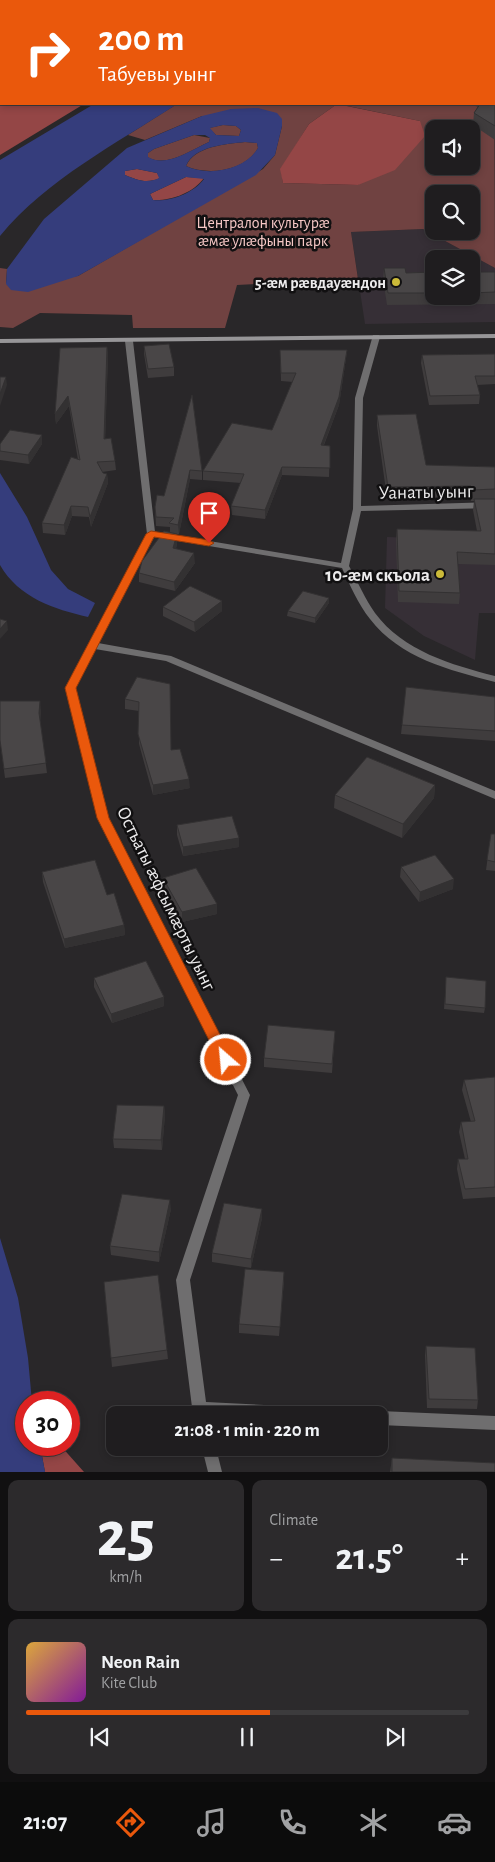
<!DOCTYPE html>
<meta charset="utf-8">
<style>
:root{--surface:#1f1d1f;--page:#2c2a2c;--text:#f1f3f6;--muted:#a1a2a4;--line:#3c3b3d;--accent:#ea580c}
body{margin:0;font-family:"Alegreya Sans",sans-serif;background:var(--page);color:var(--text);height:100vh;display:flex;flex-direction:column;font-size:19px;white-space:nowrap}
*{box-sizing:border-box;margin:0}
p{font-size:16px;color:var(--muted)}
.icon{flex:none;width:28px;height:28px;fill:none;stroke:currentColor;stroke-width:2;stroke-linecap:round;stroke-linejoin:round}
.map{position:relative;height:1472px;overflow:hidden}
.sheet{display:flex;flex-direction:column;gap:8px;padding:8px;background:#111011;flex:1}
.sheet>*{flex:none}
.guide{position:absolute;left:0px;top:0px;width:495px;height:105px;box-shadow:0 2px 8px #0003,0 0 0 1px var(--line);background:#ea580c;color:#fff;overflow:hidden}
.buttons{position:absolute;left:425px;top:120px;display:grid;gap:10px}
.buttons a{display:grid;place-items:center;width:55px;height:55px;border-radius:10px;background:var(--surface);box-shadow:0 2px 8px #0003,0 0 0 1px var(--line);font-size:25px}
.speed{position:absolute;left:15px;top:1391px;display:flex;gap:10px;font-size:25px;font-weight:700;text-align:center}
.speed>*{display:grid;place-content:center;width:65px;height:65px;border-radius:50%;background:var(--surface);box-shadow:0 2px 8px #0003,0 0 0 1px var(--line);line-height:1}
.speed .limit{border:8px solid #d22;background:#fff;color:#111}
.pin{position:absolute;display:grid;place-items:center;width:42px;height:42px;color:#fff;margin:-51px -21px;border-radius:50% 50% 50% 0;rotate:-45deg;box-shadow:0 0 5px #0007}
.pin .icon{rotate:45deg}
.me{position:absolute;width:55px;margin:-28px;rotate:333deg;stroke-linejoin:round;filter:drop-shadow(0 0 4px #0008)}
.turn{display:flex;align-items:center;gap:18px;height:105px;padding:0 15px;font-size:22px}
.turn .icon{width:65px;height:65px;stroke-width:2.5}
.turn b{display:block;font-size:35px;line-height:42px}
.big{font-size:38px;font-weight:600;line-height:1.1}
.sheet .tile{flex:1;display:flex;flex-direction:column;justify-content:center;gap:8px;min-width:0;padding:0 18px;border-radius:10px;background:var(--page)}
.sheet .dial{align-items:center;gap:0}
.dial b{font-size:65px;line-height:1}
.song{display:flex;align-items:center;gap:15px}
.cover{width:60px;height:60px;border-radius:8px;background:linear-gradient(135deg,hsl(40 70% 55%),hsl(290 70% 35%))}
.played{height:5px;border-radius:2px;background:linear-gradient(90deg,var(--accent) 55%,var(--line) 55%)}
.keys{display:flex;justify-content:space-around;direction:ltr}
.heat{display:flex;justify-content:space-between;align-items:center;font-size:28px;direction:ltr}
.sheet .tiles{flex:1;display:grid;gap:8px;grid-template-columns:1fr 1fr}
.tile:last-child{grid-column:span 2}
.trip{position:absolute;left:106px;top:1406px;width:282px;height:50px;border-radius:10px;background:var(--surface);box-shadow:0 2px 8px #0003,0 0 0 1px var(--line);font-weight:600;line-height:50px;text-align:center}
.tabs{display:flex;height:80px;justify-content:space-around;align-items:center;background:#0c0c0c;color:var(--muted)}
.tabs .icon{width:35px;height:35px}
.tabs .on{color:var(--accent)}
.tabs b{font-size:22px;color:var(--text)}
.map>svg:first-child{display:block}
.built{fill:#362f36;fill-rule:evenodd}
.green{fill:#704241;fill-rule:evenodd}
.forest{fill:#944646}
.water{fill:#353d7c;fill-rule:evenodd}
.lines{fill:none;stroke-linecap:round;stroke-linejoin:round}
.street{fill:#6f6e6f;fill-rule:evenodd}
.secondary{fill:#979698;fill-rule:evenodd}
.wall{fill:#3f3c3d}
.shaded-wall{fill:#333132}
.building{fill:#494647;stroke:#333132}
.route{fill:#ea580c;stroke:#983908}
.poi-dot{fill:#cbba39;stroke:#111011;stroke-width:2}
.labels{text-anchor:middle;stroke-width:5;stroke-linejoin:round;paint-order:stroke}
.far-park-label{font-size:16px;fill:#f8c9c7;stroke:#111011}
.far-poi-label{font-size:16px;font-weight:bold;fill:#ecebec;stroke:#111011;text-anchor:end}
.street-label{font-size:19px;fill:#ecebec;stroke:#111011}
.poi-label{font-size:19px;font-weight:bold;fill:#ecebec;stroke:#111011;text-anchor:end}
</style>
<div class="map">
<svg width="495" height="1472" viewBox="0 0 495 1472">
<rect width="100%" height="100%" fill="#292729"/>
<path class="built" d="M423,229l72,39v54l-130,2 -14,-92zM434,259h37v37h-37z
M387,537l108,4v72h-16l-4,47 -51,-24 -39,-28z"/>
<path class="green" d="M494,10l1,258 -72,-39 -72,3 7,47 -121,6 -12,43h-92l-1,-13 -92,-2 -27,15 -13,-1v-59l7,1 -1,14 72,-7 185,-107 12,-14 7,-29 -80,-10 -57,24 -17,-5 49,-31h160l-28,20 -28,45 2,14 75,2 62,-64 -82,-17h62l18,2 11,-2h65zM434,129h37v37h-37zM434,194h37v37h-37z
M223,125l13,1 5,4 -2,6 -23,-1 -7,-7z
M194,135l16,3 -1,4c-18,8 -42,26 -62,15l1,-4 6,-4z
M245,142l12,1 1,5c-13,23 -50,28 -72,18 9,-20 40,-22 59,-24z"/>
<path class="forest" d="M0,96l1,8h83l-84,51z
M337,104l83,17 5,15 -30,34 -37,15 -75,-2 -3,-14 29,-45z
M137,169l20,4 3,5c-13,6 -23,2 -35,-3v-4z
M186,177l18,1c-11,15 -33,23 -51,22l-3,-6z
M40,1445h20l24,27h-39z"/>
<path class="water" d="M94,104h83c-61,40 -130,75 -177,132v-76z
M258,108l19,5 5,6v7l-7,29 -19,20 -178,101 -50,16 -17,-2 -5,-6 1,-15 37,-50 83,-71 75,-32 29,-7zM223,125l13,1 5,4 -2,6 -23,-1 -6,-7zM194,135h11l5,3 -1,4c-18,8 -43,26 -61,15v-4l6,-4zM245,142l12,1 1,5c-13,22 -50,29 -72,18 8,-20 40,-22 59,-24zM137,169l20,4 2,5c-12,6 -22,2 -34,-3v-4zM186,177l18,2c-10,14 -34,23 -51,21l-3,-6z
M0,473l27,44 24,53 17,19 27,14 -7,14c-34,-8 -69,-19 -88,-52z
M0,1238l18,60 10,60 4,44h-6v43h14l5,27h-45z"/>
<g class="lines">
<path class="street" d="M373,335h6l1,2 -17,61 -2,108 134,-4v6l-134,3 -12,55c9,16 16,33 26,47 28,38 77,52 120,63v6c-46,-12 -95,-24 -125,-63 -12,-15 -20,-34 -28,-51l-188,-31 -56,106 73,13 324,135v8l-329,-138 -71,-12 -20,39 33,130 142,277 -60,185 16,122 117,6 5,2 2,5h-137l-17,-135 62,-185 -140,-277 -33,-130 82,-154 -22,-193 1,-2h3l4,2 22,191 186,31 12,-54 2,-111z
M380,1411l115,5v14l-115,-5v-10h-6z
M202,1448h14l6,24h-14z"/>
<path class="secondary" d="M495,334v4l-495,5v-4z"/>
</g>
<path class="wall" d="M47,0h139l-1,1h-139z
M487,0h8v6l-1,-1v-4h-5z
M495,75v65l-22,-15 1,-12 4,-6 -7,-3h23z
M384,268l22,5 28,-1v24h37v-24h24v32l-108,1 -4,-26z
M144,346l30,21v9l-26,2 -4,-24z
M107,347l1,9 -3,83 10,22 1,9 -14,2 1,1 4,1 1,9 -17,44 -2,-10 -17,-1 -7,19 -22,-2 -1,-10 36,-63 -9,-54 -13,18 -1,-10z
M280,350h67l-1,8 -7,47 -15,40 6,1 -1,31 -47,-2 -17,44 -33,-4 -1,-9 10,-23 -38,-3v-9l69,-41 21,-48 -12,-1z
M495,354v30l-18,1 3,10 -1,9 -50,1 -8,-42 1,-8z
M192,395l10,76v9l-12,-1 -11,55h-2v9l-1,6 19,14 -20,28 -36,-9v-9l31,-41v-5l-14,-1 -1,-19 9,-11z
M377,415l49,50 69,2v98l-37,-1 2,29 -1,11 -61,-2 -2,-62 1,-11 80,2 -4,-21 1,-9h-3l-1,-4 -83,1 -10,-72z
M42,435v9l-13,20 -29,-4v-16z
M329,598v5l-14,20 -28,-7 1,-5z
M163,607l59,4 -27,21 -32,-16z
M170,684l1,66 19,38 -37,7 -14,-51v-33l-14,-2v-10z
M495,697v44l-94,-7 1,-9z
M41,710l-1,11 7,52 -42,5 -5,-38z
M435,785l-1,13 -32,40 -68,-30 1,-13z
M177,825l62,22 -56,9 -6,-21z
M491,834h4v37l-9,-1z
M401,867l52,22 -34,13 -19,-25z
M42,872l65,23 17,30 1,10 -60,13 -22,-66z
M163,878l54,36 -35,8 -19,-34z
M94,978l70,19v9l-52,17 -18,-36z
M446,983l39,25 -1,5 -40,-4z
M335,1031l-3,42 -68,-6v-9z
M495,1077v120l-32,2 -6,-30 1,-10h7l-6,-27 2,-10h10l-9,-32 2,-10z
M164,1106l1,9 -3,35 -48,-2 -1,-9z
M171,1209l-12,53 -48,-7 -1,-9z
M262,1218l-11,50 -39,-6v-9z
M284,1281l-5,55 -40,-3v-9z
M104,1282l63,68 1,9 -56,8z
M426,1346l52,54 -1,9 -50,-1 -2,-53z
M392,1458l103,14h-105z"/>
<path class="shaded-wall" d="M1,47v8l-1,1v-8z
M107,347l1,9 -3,93 -1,-10z
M347,350l-1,8 -7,47 -19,49 1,-9z
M6,377l1,8 -7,21v-12z
M68,396l1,10 -13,18 -1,-10z
M42,435v9l-13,20 -1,-9z
M282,467v8l-17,44v-9z
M190,470v9l-11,55 -1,-9z
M107,474l1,9 -17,44 -1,-10z
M71,506l1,10 -7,19 -1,-10z
M177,534v9l-3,15 -1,-10z
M194,553l1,10 -20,28 -1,-9z
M329,598v5l-14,20v-5z
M222,601v10l-27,21 -1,-10z
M7,621l1,9 -8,9v-10z
M40,701l1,9 -1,13 -1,-10z
M189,779l1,9 -37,7v-10z
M435,785l-1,13 -32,40 1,-14z
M239,838v9l-56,9v-9z
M454,879l-1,10 -34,13 1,-10z
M217,904v10l-35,8v-10z
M124,925l1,10 -60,13 -1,-9z
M164,997v9l-52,17 -1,-9z
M164,1106l1,9 -3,35 -1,-10z
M170,1200l1,9 -12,53v-10z
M262,1209v9l-11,50v-9z"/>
<path class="building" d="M47,0h54l-2,1h-53z
M113,0h48l-1,1h-35z
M1,8v39l-1,1v-38z
M495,75v51l-21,-13 6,-9h14v-28z
M384,268h21l1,5 28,-1v21h-46z
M471,272h24v20l-24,1z
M169,344l5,23 -26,2 -4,-23z
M107,347l-3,92 7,-1 4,23 -18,1 6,11 4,1 -17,43 -2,-10 -17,-1 -7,19 -22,-2 29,-66 9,3 -12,-64 -13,18 5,-66z
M280,350h67l-8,47 -18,48 9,1v22l-48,-1 -17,43 -34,-4 13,-32 -41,-3 29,-48 40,7 24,-57h-15z
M495,354v22h-20l5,19 -50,1 -8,-41z
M0,377h6l-6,17z
M192,395l10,76 -12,-1 -12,55 -9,-2 5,-5 -18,-1 -1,-10 2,-12 7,1z
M416,414l10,51 69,2v22l-23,1 -1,-4 -83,1 -11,-72z
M10,430l32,5 -14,20 -28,-4v-7z
M474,499h21v55l-38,-2 3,41 -61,-2 -2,-62 84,2z
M164,531l13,3 -4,14 21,5 -20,29 -35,-9 3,-12z
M190,586l32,15 -28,21 -31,-15z
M303,591l26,7 -14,20 -27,-7z
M0,619l7,2 -7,8z
M137,677l33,7 1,66 9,-1 9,30 -36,6 -15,-51 1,-32 -14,-3z
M406,687l89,10v34l-93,-6z
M0,701h40l-1,12 7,50 -42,6 -4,-29z
M367,757l68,28 -32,39 -68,-29z
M232,816l7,22 -56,9 -6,-22z
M491,834h4v28l-8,-2z
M435,855l19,24 -34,13 -19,-25z
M95,860l12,35 7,-2 10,32 -60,14 -22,-67z
M196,868l21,36 -35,8 -19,-34z
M146,961l18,36 -53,17 -17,-36z
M446,977l40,4 -1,27 -40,-4z
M268,1025l67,6 -3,33 -68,-6z
M495,1077v110l-30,2 -7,-30h10l-7,-37 14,-1 -11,-41z
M117,1105l47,1 -3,34 -48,-1z
M122,1194l48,6 -11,52 -49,-6z
M224,1203l38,6 -11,50 -39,-6z
M245,1269l39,3 -4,55 -41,-3z
M158,1275l9,75 -56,8 -7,-76z
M426,1346l49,2 3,52 -49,-1z
M392,1458l103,5v9h-103z"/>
<path class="route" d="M151,531l58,9 5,3 -5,3 -55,-9 -78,151 33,130 124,242 -2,4h-10l-124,-246 -32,-130 81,-154z"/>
<g class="poi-dot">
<circle cx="396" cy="282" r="5"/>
<circle cx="440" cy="574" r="5"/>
</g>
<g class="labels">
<g class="far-park-label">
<text x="263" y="228">Централон культурæ<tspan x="263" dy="18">æмæ улæфыны парк</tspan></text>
</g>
<g class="far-poi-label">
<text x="386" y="288">5-æм рӕвдауӕндон</text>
</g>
<g class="street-label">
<text transform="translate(426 491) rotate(-1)" y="7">Уанаты уынг</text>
<text transform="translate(167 898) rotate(64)" y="7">Остъаты æфсымæрты уынг</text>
</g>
<g class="poi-label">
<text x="430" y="581">10-æм скъола</text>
</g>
</g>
</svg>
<div class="buttons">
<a><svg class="icon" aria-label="sound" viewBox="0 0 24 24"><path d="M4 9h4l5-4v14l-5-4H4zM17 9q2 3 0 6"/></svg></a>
<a><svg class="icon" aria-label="search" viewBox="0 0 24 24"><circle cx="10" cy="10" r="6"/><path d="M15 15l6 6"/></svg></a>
<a><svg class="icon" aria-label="layers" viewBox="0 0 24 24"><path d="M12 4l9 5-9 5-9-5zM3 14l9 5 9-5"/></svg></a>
</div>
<div class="speed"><div class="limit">30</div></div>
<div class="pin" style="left:209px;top:543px;background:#d93025"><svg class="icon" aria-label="arrive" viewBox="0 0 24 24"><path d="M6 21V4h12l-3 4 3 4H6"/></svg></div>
<svg class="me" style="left:226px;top:1060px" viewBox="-20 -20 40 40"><circle r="17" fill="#ea580c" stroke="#fff" stroke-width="3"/><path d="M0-11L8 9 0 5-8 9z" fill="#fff"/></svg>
<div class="trip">21:08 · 1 min · 220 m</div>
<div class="guide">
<div class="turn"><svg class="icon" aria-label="right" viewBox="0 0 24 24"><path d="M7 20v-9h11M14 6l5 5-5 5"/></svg><div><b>200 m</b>Табуевы уынг</div></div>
</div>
</div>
<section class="sheet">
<div class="tiles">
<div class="tile dial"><b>25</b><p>km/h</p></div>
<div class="tile"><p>Climate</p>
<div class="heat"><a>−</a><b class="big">21.5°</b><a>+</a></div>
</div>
<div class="tile">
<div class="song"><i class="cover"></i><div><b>Neon Rain</b><p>Kite Club</p></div></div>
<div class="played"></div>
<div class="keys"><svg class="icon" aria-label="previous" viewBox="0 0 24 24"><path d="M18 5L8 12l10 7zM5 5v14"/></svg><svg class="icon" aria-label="pause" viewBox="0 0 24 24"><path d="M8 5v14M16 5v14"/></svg><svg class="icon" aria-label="next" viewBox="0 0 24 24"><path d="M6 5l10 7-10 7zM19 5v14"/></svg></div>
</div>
</div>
</section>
<nav class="tabs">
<b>21:07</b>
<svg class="icon on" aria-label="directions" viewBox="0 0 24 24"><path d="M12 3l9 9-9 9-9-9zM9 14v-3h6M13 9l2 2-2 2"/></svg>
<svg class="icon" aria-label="music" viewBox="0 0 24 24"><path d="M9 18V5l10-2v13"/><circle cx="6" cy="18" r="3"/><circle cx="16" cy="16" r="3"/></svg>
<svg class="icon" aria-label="phone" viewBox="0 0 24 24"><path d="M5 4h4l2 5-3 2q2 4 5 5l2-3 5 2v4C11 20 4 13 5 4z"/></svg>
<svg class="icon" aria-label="climate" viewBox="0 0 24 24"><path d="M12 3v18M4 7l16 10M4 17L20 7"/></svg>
<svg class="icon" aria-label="car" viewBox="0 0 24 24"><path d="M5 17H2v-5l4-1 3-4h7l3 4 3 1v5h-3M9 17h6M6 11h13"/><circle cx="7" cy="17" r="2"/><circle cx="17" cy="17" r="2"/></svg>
</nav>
